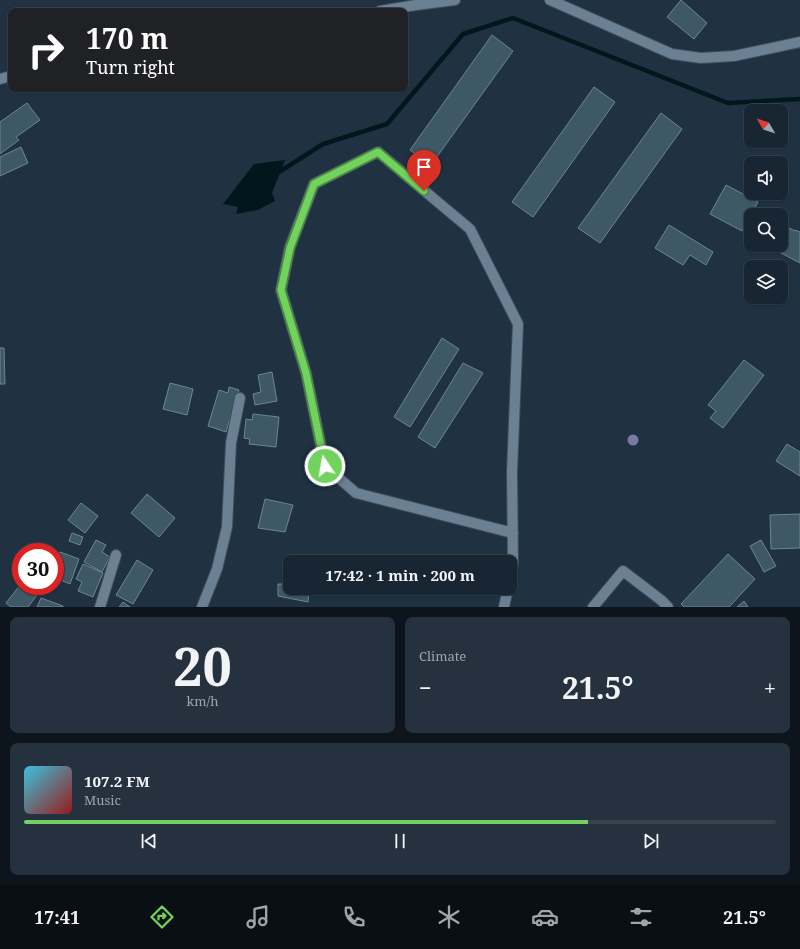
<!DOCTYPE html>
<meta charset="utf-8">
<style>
:root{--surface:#182532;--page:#25313e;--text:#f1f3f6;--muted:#9fa5ac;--line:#36424d;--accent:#71d25e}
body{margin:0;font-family:"Noto Serif",serif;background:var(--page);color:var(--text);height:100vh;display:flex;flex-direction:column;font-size:15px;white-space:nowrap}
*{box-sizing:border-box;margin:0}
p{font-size:13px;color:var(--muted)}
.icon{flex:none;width:22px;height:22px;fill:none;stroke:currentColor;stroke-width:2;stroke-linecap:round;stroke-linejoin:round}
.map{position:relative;height:607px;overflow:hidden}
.sheet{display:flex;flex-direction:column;gap:10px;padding:10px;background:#0d141c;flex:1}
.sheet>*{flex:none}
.banner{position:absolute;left:8px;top:8px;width:400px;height:84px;border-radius:8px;box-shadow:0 1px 3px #0004,0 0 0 1px var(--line);background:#202124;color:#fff;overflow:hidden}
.needle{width:26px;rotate:309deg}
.tools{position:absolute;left:744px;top:104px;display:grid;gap:8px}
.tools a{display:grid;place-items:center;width:44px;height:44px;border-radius:8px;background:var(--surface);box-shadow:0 1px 3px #0004,0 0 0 1px var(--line);font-size:20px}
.speed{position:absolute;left:12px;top:543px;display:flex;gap:8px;font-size:20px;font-weight:700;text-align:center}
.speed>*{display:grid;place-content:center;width:52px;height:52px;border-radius:50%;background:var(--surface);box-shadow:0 1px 3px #0004,0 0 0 1px var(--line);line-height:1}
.speed .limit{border:6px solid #d22;background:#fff;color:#111}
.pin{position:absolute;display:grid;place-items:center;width:34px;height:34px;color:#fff;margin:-41px -17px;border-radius:50% 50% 50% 0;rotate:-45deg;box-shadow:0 0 4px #0007}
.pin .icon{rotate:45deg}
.me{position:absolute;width:44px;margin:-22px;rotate:348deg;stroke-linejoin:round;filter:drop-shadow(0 0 3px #0008)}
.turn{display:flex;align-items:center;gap:14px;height:84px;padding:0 12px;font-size:18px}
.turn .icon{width:52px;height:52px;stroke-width:2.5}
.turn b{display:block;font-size:28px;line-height:34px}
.big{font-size:30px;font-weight:700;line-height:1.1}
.sheet .tile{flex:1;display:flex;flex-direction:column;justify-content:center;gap:6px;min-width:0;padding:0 14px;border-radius:8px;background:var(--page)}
.sheet .dial{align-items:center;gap:0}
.dial b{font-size:52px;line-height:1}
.song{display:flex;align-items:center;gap:12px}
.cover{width:48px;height:48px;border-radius:6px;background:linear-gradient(135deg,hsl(190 70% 55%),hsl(0 70% 35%))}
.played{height:4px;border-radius:2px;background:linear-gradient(90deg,var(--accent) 75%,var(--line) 75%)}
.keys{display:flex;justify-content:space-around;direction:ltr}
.heat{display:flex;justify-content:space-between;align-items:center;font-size:22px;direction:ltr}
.sheet .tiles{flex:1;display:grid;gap:10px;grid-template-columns:1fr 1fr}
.tile:last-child{grid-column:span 2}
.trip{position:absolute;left:283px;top:555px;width:234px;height:40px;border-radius:8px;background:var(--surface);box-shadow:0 1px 3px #0004,0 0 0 1px var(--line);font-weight:700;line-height:40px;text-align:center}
.dock{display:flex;height:64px;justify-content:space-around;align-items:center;background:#0a0f14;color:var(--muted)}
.dock .icon{width:28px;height:28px}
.dock .on{color:var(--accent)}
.dock b{font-size:18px;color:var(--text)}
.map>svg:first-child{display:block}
.water{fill:#00181b}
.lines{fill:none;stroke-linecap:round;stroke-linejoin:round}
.stream{stroke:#00181b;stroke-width:4.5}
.building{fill:#3e5965;stroke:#6a8793}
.street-casing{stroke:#3f4e5c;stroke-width:12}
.secondary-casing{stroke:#3f4e5c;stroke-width:12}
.street{stroke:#6c8094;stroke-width:10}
.secondary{stroke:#6c8094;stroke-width:10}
.tree{fill:#7779a6}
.route-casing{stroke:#49883d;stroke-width:10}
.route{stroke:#71d25e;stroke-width:7}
</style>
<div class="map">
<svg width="800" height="607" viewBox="0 0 800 607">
<rect width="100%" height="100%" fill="#203142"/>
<path class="water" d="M285,160l-13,33 3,8 -17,9 -22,4 2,-7 -15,-3 31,-40z"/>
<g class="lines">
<path class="stream" d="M276,174l47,-30 64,-20 76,-90 50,-16 215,85 72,-4"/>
</g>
<path class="building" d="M681,0l26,23 -13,16 -27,-22z
M492,35l21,16 -82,114 -21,-15z
M594,87l21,15 -82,115 -21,-15z
M27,103l13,17 -24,17 3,3 -19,14v-32z
M661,113l21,16 -82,114 -22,-15z
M21,147l7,16 -28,13v-19z
M726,185l32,17 -16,29 -32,-17z
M781,224l14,7v-1l5,2v31l-34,-18h15z
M669,225l44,27 -7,13 -16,-10 -7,10 -28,-17z
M442,338l17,11 -49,78 -16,-10z
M0,348h4l1,36h-5z
M744,360l20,15 -41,53 -13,-10 6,-7 -8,-6z
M463,363l20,10 -48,75 -17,-11z
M272,372l5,29 -22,4 -2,-11 8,-2 -3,-17z
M170,383l23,6 -6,26 -24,-6z
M229,387l10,3 -13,42 -18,-6 11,-36 9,3z
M253,414l26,3 -3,30 -27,-3 1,-5 -6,-1 2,-19 6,1z
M787,444l13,8v24l-24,-15z
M147,494l28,24 -16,19 -28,-24z
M265,499l28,6 -8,27 -27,-4z
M81,503l17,13 -13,17 -17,-13z
M800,514v34l-29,1 -1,-34z
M72,533l11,4 -3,8 -11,-4z
M96,540l10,5 -4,7 8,5 -8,15 -18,-10z
M761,540l15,26 -12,6 -14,-26z
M60,552l19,7 -9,25 -12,-5 3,-8 -6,-3v-3z
M728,554l27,25 -26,28h-45l-3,-3z
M137,560l16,10 -20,34 -17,-9z
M83,564l20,9 -10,24 -15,-6 4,-9 -6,-3z
M290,580v8l19,1 -1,13 -30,-6v-12h11z
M21,584v2h5l11,9 -9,12h-17l-5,-4z
M41,598l22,8v1h-26z
M744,601l4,6h-11z
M123,602l7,5h-11z"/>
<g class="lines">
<defs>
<path id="street" d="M510,580l3,-17 -1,-91 6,-148 -48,-95 -92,-77 -64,32 -24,63 -9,43 25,83 19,93 31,27 157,40
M100,607l16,-52
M202,607l15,-38 10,-42 4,-84 9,-45
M504,607l4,-19
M593,607l30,-36 38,29 7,7"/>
<path id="secondary" d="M550,0l122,54 29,4 33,-2 66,-14
M380,11l36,-6 39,-5
M0,79l11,-3"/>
</defs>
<use href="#street" class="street-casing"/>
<use href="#secondary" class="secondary-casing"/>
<use href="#street" class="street"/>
<use href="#secondary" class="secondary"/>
</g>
<circle class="tree" cx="633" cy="440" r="5.5"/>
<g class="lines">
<defs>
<path id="route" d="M325,466l-19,-93 -25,-83 9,-42 24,-64 64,-32 46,39"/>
</defs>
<use href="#route" class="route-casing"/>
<use href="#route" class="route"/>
</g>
</svg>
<div class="tools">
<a><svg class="needle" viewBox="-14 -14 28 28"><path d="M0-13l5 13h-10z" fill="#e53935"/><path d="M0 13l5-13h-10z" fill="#9fa5ac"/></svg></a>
<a><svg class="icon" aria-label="sound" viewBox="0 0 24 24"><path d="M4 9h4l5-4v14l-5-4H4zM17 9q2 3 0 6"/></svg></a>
<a><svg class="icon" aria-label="search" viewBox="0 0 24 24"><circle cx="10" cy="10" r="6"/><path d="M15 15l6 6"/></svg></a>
<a><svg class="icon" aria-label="layers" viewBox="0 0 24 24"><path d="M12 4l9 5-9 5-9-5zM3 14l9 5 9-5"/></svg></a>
</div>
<div class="speed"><div class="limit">30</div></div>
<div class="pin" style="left:424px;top:191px;background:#d93025"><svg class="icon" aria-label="arrive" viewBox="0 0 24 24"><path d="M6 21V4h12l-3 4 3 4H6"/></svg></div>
<svg class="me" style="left:325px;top:466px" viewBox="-20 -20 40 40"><circle r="17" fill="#71d25e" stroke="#fff" stroke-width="3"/><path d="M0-11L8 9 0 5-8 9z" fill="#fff"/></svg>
<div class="trip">17:42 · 1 min · 200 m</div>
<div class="banner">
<div class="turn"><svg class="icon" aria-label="right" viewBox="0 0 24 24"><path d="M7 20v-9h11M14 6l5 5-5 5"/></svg><div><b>170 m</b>Turn right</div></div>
</div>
</div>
<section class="sheet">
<div class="tiles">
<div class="tile dial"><b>20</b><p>km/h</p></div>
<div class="tile"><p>Climate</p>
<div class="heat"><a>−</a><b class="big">21.5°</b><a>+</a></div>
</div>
<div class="tile">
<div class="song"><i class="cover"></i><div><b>107.2 FM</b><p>Music</p></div></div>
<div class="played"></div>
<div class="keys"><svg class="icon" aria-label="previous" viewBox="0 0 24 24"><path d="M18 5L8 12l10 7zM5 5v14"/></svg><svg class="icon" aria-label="pause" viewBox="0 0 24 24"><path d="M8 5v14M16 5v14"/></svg><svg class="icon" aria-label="next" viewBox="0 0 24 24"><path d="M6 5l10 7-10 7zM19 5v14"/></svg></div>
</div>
</div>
</section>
<nav class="dock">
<b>17:41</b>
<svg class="icon on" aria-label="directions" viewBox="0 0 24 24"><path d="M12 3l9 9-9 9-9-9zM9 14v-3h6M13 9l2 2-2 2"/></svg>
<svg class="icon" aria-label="music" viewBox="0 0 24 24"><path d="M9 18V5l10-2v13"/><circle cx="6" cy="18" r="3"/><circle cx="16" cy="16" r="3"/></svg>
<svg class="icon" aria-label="phone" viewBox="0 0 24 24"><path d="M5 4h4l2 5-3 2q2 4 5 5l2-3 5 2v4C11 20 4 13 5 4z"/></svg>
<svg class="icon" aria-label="climate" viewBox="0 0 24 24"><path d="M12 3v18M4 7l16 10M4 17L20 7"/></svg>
<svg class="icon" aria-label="car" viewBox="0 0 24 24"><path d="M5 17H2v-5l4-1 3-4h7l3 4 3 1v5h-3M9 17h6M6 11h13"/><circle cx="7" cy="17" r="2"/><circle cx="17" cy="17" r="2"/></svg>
<svg class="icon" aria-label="filters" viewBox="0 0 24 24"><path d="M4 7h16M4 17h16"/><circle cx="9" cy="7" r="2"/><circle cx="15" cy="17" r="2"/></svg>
<b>21.5°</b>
</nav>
